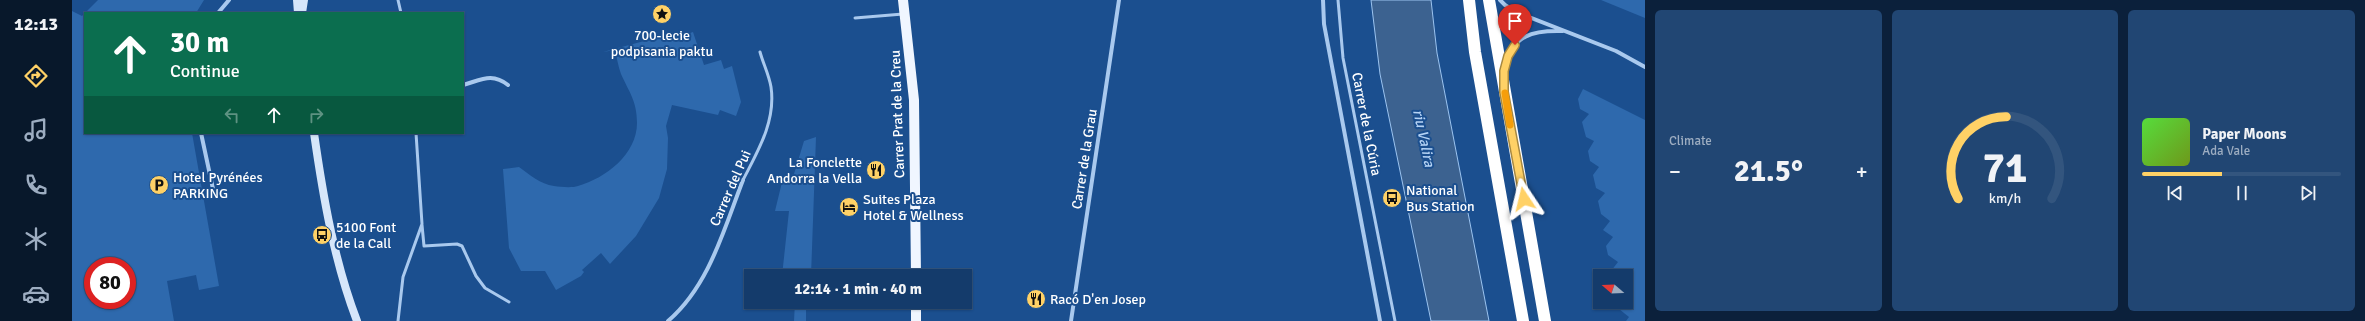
<!DOCTYPE html>
<meta charset="utf-8">
<style>
:root{--surface:#143b6b;--page:#214673;--text:#f1f3f6;--muted:#9dadc1;--line:#33557e;--accent:#ffd166}
body{margin:0;font-family:Signika,sans-serif;background:var(--page);color:var(--text);height:100vh;display:flex;flex-direction:column;font-size:15px;white-space:nowrap}
*{box-sizing:border-box;margin:0}
p{font-size:13px;color:var(--muted)}
.icon{flex:none;width:22px;height:22px;fill:none;stroke:currentColor;stroke-width:2;stroke-linecap:round;stroke-linejoin:round}
.map{position:relative;flex:1;overflow:hidden}
.sheet{display:flex;flex-direction:column;gap:10px;padding:10px;background:#0b203b;width:720px}
.sheet>*{flex:none}
.top-card{position:absolute;left:12px;top:12px;width:380px;height:122px;border-radius:0px;box-shadow:0 1px 3px #0004,0 0 0 1px var(--line);background:#0b6e4f;color:#fff;overflow:hidden}
.needle{width:26px;rotate:289deg}
.fabs{position:absolute;left:1521px;top:269px;display:grid;gap:8px}
.fabs a{display:grid;place-items:center;width:40px;height:40px;border-radius:0px;background:var(--surface);box-shadow:0 1px 3px #0004,0 0 0 1px var(--line);font-size:20px}
.speed{position:absolute;left:12px;top:257px;display:flex;gap:8px;font-size:20px;font-weight:700;text-align:center}
.speed>*{display:grid;place-content:center;width:52px;height:52px;border-radius:50%;background:var(--surface);box-shadow:0 1px 3px #0004,0 0 0 1px var(--line);line-height:1}
.speed .limit{border:6px solid #d22;background:#fff;color:#111}
.pin{position:absolute;display:grid;place-items:center;width:34px;height:34px;color:#fff;margin:-41px -17px;border-radius:50% 50% 50% 0;rotate:-45deg;box-shadow:0 0 4px #0007}
.pin .icon{rotate:45deg}
.me{position:absolute;width:44px;margin:-22px;rotate:350deg;stroke-linejoin:round;filter:drop-shadow(0 0 3px #0008)}
.turn{display:flex;align-items:center;gap:14px;height:84px;padding:0 20px;font-size:18px}
.turn .icon{width:52px;height:52px;stroke-width:2.5}
.turn b{display:block;font-size:28px;line-height:34px}
.lanes{display:flex;align-items:center;height:38px;padding:0 20px;background:#0003;justify-content:center;gap:20px;direction:ltr}
.lanes .off{opacity:.35}
.big{font-size:30px;font-weight:700;line-height:1.1}
.sheet .card{flex:1;display:flex;flex-direction:column;justify-content:center;gap:6px;min-width:0;padding:0 14px;border-radius:6px;background:var(--page)}
.sheet .dial{align-items:center;gap:0}
.dial svg{height:104px;overflow:visible;fill:none;stroke:var(--line);stroke-width:7;stroke-linecap:round;text-anchor:middle}
.dial text{fill:var(--text);stroke:none}
.song{display:flex;align-items:center;gap:12px}
.cover{width:48px;height:48px;border-radius:6px;background:linear-gradient(135deg,hsl(110 70% 55%),hsl(80 70% 35%))}
.played{height:4px;border-radius:2px;background:linear-gradient(90deg,var(--accent) 40%,var(--line) 40%)}
.keys{display:flex;justify-content:space-around;direction:ltr}
.heat{display:flex;justify-content:space-between;align-items:center;font-size:22px;direction:ltr}
.sheet .tiles{flex:1;display:grid;gap:10px;grid-template-columns:repeat(3,1fr)}
.trip{position:absolute;left:672px;top:269px;width:228px;height:40px;border-radius:0px;background:var(--surface);box-shadow:0 1px 3px #0004,0 0 0 1px var(--line);font-weight:700;line-height:40px;text-align:center}
main{display:flex;flex:1;min-height:0}
.tab-bar{display:flex;flex-direction:column;width:72px;justify-content:space-around;align-items:center;background:#08182b;color:var(--muted)}
.tab-bar .icon{width:28px;height:28px}
.tab-bar .current{color:var(--accent)}
.tab-bar b{font-size:18px;color:var(--text)}
.map>svg:first-child{display:block}
.green{fill:#2e69ad;fill-rule:evenodd}
.water{fill:#3c6290;stroke:#9cc4f0}
.lines{fill:none;stroke-linecap:round;stroke-linejoin:round}
.lane{stroke:#a9c9ee;stroke-width:3}
.street{stroke:#a9c9ee;stroke-width:4}
.secondary{stroke:#d6e6fa;stroke-width:8}
.primary{stroke:#f0f6ff;stroke-width:10}
.highway{stroke:#fff;stroke-width:12}
.route-casing{stroke:#a68842;stroke-width:10}
.route{stroke:#ffd166;stroke-width:7}
.slow{stroke:#f59e0b;stroke-width:7}
.labels{text-anchor:middle;stroke-width:4;stroke-linejoin:round;paint-order:stroke}
.poi-label{font-size:14px;fill:#fff;stroke:#1b4f8f;text-anchor:start}
.street-label{font-size:14px;fill:#fff;stroke:#1b4f8f}
.water-label{font-size:15px;font-style:italic;fill:#b5d3f5;stroke:#1b4f8f}
</style>
<main>
<nav class="tab-bar">
<b>12:13</b>
<svg class="icon current" aria-label="directions" viewBox="0 0 24 24"><path d="M12 3l9 9-9 9-9-9zM9 14v-3h6M13 9l2 2-2 2"/></svg>
<svg class="icon" aria-label="music" viewBox="0 0 24 24"><path d="M9 18V5l10-2v13"/><circle cx="6" cy="18" r="3"/><circle cx="16" cy="16" r="3"/></svg>
<svg class="icon" aria-label="phone" viewBox="0 0 24 24"><path d="M5 4h4l2 5-3 2q2 4 5 5l2-3 5 2v4C11 20 4 13 5 4z"/></svg>
<svg class="icon" aria-label="climate" viewBox="0 0 24 24"><path d="M12 3v18M4 7l16 10M4 17L20 7"/></svg>
<svg class="icon" aria-label="car" viewBox="0 0 24 24"><path d="M5 17H2v-5l4-1 3-4h7l3 4 3 1v5h-3M9 17h6M6 11h13"/><circle cx="7" cy="17" r="2"/><circle cx="17" cy="17" r="2"/></svg>
</nav>
<div class="map">
<svg width="1573" height="321" viewBox="0 0 1573 321">
<rect width="100%" height="100%" fill="#1b4f8f"/>
<path class="green" d="M26,0h106l-8,13h-111v120h107l27,153 -20,4 -3,-15 -29,6 7,40h-102v-310l10,5zM21,266h34v34h-34z
M1529,0h44v18z
M621,32l11,33 17,-5 3,9 8,-3 9,36 -5,14 -16,-6 -2,5 -46,-10 -6,21 2,12 -1,31 -8,29 -23,38 -26,28 -9,-11 -19,17 2,2 -3,4 -25,14 -11,-19h-24l-12,-23 -6,-79 16,-2c11,8 21,17 35,19 7,1 18,2 24,0 28,-8 59,-32 59,-63 0,-22 -8,-31 -16,-49 -3,-8 -4,-16 -6,-24l-12,2 60,-16 1,6z
M1511,89l62,31v201h-19l3,-4 -10,-8 -2,-7h9v-26h-13l-2,-5 7,-9 -10,-7 -2,-9 7,-9 -10,-7 7,-9 -9,-7 -3,-13 7,-8 -9,-5 -3,-13 6,-8 -9,-6 -2,-10 6,-10 -8,-4 -4,-15 7,-8 -9,-5 -2,-10z
M744,137l-5,139h-29l7,-65h-14l8,-33 11,-4 10,-33z
M723,302h15l-1,7h-3v12h-12z"/>
<path class="water" d="M1299,0h60l6,53 52,268h-58l-51,-247z"/>
<g class="lines">
<path class="lane" d="M326,0l3,13
M1266,0l5,58 52,263
M783,18l48,-4
M671,180c15,-29 33,-59 28,-93 -2,-12 -8,-24 -11,-35
M350,225l2,21 33,-2 5,2 14,30 9,12 24,14
M326,321l5,-44 19,-53 -6,-91"/>
<path class="street" d="M1251,0l1,24 56,297
M1428,0l5,5 11,7 100,39 29,16
M146,13l11,-13
M1433,67c8,-32 27,-37 58,-36
M391,85c18,-5 29,-13 45,0
M129,133l12,56
M596,321c41,-35 56,-92 75,-141
M999,321l48,-321"/>
<path class="secondary" d="M225,0l1,13
M230,13l2,-13
M242,133c9,63 20,128 43,188"/>
<path class="primary" d="M831,0l11,100 2,176
M844,321v-19"/>
<path class="highway" d="M1397,0l6,52 48,269
M1417,0l56,321"/>
</g>
<g class="lines">
<defs>
<path id="route" d="M1443,45l-7,11 -4,15v21l20,107"/>
</defs>
<use href="#route" class="route-casing"/>
<use href="#route" class="route"/>
<path class="slow" d="M1433,93l5,32"/>
</g>
<defs>
<symbol id="sight-disc" viewBox="-11 -11 22 22"><circle r="9.5" fill="#ffd166" stroke="#1b4f8f"/><path d="M0-6L1.8-2.2L6-1.7L2.9 1.2L3.7 5.4L0 3.3L-3.7 5.4L-2.9 1.2L-6-1.7L-1.8-2.2Z" fill="#111"/></symbol>
<symbol id="restaurant-disc" viewBox="-11 -11 22 22"><circle r="9.5" fill="#ffd166" stroke="#1b4f8f"/><path d="M-5-6h1v4h1v-4h1v4h1v-4h1v5L-1.5 .5V6h-2V.5L-5-1ZM5-6V6H3V1.5H1.5Q1.5-4 5-6Z" fill="#111"/></symbol>
<symbol id="parking-disc" viewBox="-11 -11 22 22"><circle r="9.5" fill="#ffd166" stroke="#1b4f8f"/><path d="M-3.5-5.5H1a3.5 3.5 0 0 1 0 7H-1V5.5H-3.5ZM-1-3.4V-.6H.8a1.4 1.4 0 0 0 0-2.8Z" fill="#111"/></symbol>
<symbol id="bus-disc" viewBox="-11 -11 22 22"><circle r="9.5" fill="#ffd166" stroke="#1b4f8f"/><path d="M-5-6H5V4H4V6H2V4H-2V6H-4V4H-5ZM-3.5-4V0h7V-4ZM-3.5 1.2v1.5H-2V1.2ZM2 1.2v1.5H3.5V1.2Z" fill="#111"/></symbol>
<symbol id="hotel-disc" viewBox="-11 -11 22 22"><circle r="9.5" fill="#ffd166" stroke="#1b4f8f"/><path d="M-6-4.5h1.5V1H6V5H4.5V3h-9V5H-6ZM-4 0a1.8 1.8 0 1 1 3.6 0ZM.5 0V-2.5h3Q6-2.5 6 0Z" fill="#111"/></symbol>
</defs>
<g fill-rule="evenodd">
<use href="#sight-disc" x="579" y="3" width="22" height="22"/>
<use href="#restaurant-disc" x="793" y="159" width="22" height="22"/>
<use href="#parking-disc" x="76" y="174" width="22" height="22"/>
<use href="#bus-disc" x="1309" y="187" width="22" height="22"/>
<use href="#hotel-disc" x="766" y="196" width="22" height="22"/>
<use href="#bus-disc" x="239" y="224" width="22" height="22"/>
<use href="#restaurant-disc" x="953" y="288" width="22" height="22"/>
</g>
<g class="labels">
<g class="poi-label">
<text x="590" y="40" text-anchor="middle">700-lecie<tspan x="590" dy="16">podpisania paktu</tspan></text>
<text x="790" y="167" text-anchor="end">La Fonclette<tspan x="790" dy="16">Andorra la Vella</tspan></text>
<text x="101" y="182">Hotel Pyrénées<tspan x="101" dy="16">PARKING</tspan></text>
<text x="1334" y="195">National<tspan x="1334" dy="16">Bus Station</tspan></text>
<text x="791" y="204">Suites Plaza<tspan x="791" dy="16">Hotel &amp; Wellness</tspan></text>
<text x="264" y="232">5100 Font<tspan x="264" dy="16">de la Call</tspan></text>
<text x="978" y="304">Racó D'en Josep</text>
</g>
<g class="street-label">
<text transform="translate(825 114) rotate(-92)" y="5">Carrer Prat de la Creu</text>
<text transform="translate(1295 124) rotate(79)" y="5">Carrer de la Cúria</text>
<text transform="translate(1012 159) rotate(-81)" y="5">Carrer de la Grau</text>
<text transform="translate(658 188) rotate(-66)" y="5">Carrer del Pui</text>
</g>
<g class="water-label">
<text transform="translate(1352 138) rotate(78)" y="5">riu Valira</text>
</g>
</g>
</svg>
<div class="fabs">
<a><svg class="needle" viewBox="-14 -14 28 28"><path d="M0-13l5 13h-10z" fill="#e53935"/><path d="M0 13l5-13h-10z" fill="#9dadc1"/></svg></a>
</div>
<div class="speed"><div class="limit">80</div></div>
<div class="pin" style="left:1443px;top:45px;background:#d93025"><svg class="icon" aria-label="arrive" viewBox="0 0 24 24"><path d="M6 21V4h12l-3 4 3 4H6"/></svg></div>
<svg class="me" style="left:1452px;top:199px" viewBox="-20 -20 40 40"><path d="M0-17L14 15 0 8-14 15z" fill="#ffd166" stroke="#fff" stroke-width="4"/></svg>
<div class="trip">12:14 · 1 min · 40 m</div>
<div class="top-card">
<div class="turn"><svg class="icon" aria-label="ahead" viewBox="0 0 24 24"><path d="M12 20V5M6 11l6-6 6 6"/></svg><div><b>30 m</b>Continue</div></div>
<div class="lanes"><svg class="icon off" aria-label="left" viewBox="0 0 24 24"><path d="M17 20v-9H6M10 6l-5 5 5 5"/></svg><svg class="icon" aria-label="ahead" viewBox="0 0 24 24"><path d="M12 20V5M6 11l6-6 6 6"/></svg><svg class="icon off" aria-label="right" viewBox="0 0 24 24"><path d="M7 20v-9h11M14 6l5 5-5 5"/></svg></div>
</div>
</div>
<section class="sheet">
<div class="tiles">
<div class="card"><p>Climate</p>
<div class="heat"><a>−</a><b class="big">21.5°</b><a>+</a></div>
</div>
<div class="card dial"><svg viewBox="0 0 100 80">
<path d="M14 69A42 42 0 1 1 86 69"/>
<path d="M14 69A42 42 0 0 1 51 6" stroke="#ffd166"/>
<text x="50" y="56" font-size="32" font-weight="700">71</text>
<text x="50" y="72" font-size="11">km/h</text>
</svg></div>
<div class="card">
<div class="song"><i class="cover"></i><div><b>Paper Moons</b><p>Ada Vale</p></div></div>
<div class="played"></div>
<div class="keys"><svg class="icon" aria-label="previous" viewBox="0 0 24 24"><path d="M18 5L8 12l10 7zM5 5v14"/></svg><svg class="icon" aria-label="pause" viewBox="0 0 24 24"><path d="M8 5v14M16 5v14"/></svg><svg class="icon" aria-label="next" viewBox="0 0 24 24"><path d="M6 5l10 7-10 7zM19 5v14"/></svg></div>
</div>
</div>
</section>
</main>
